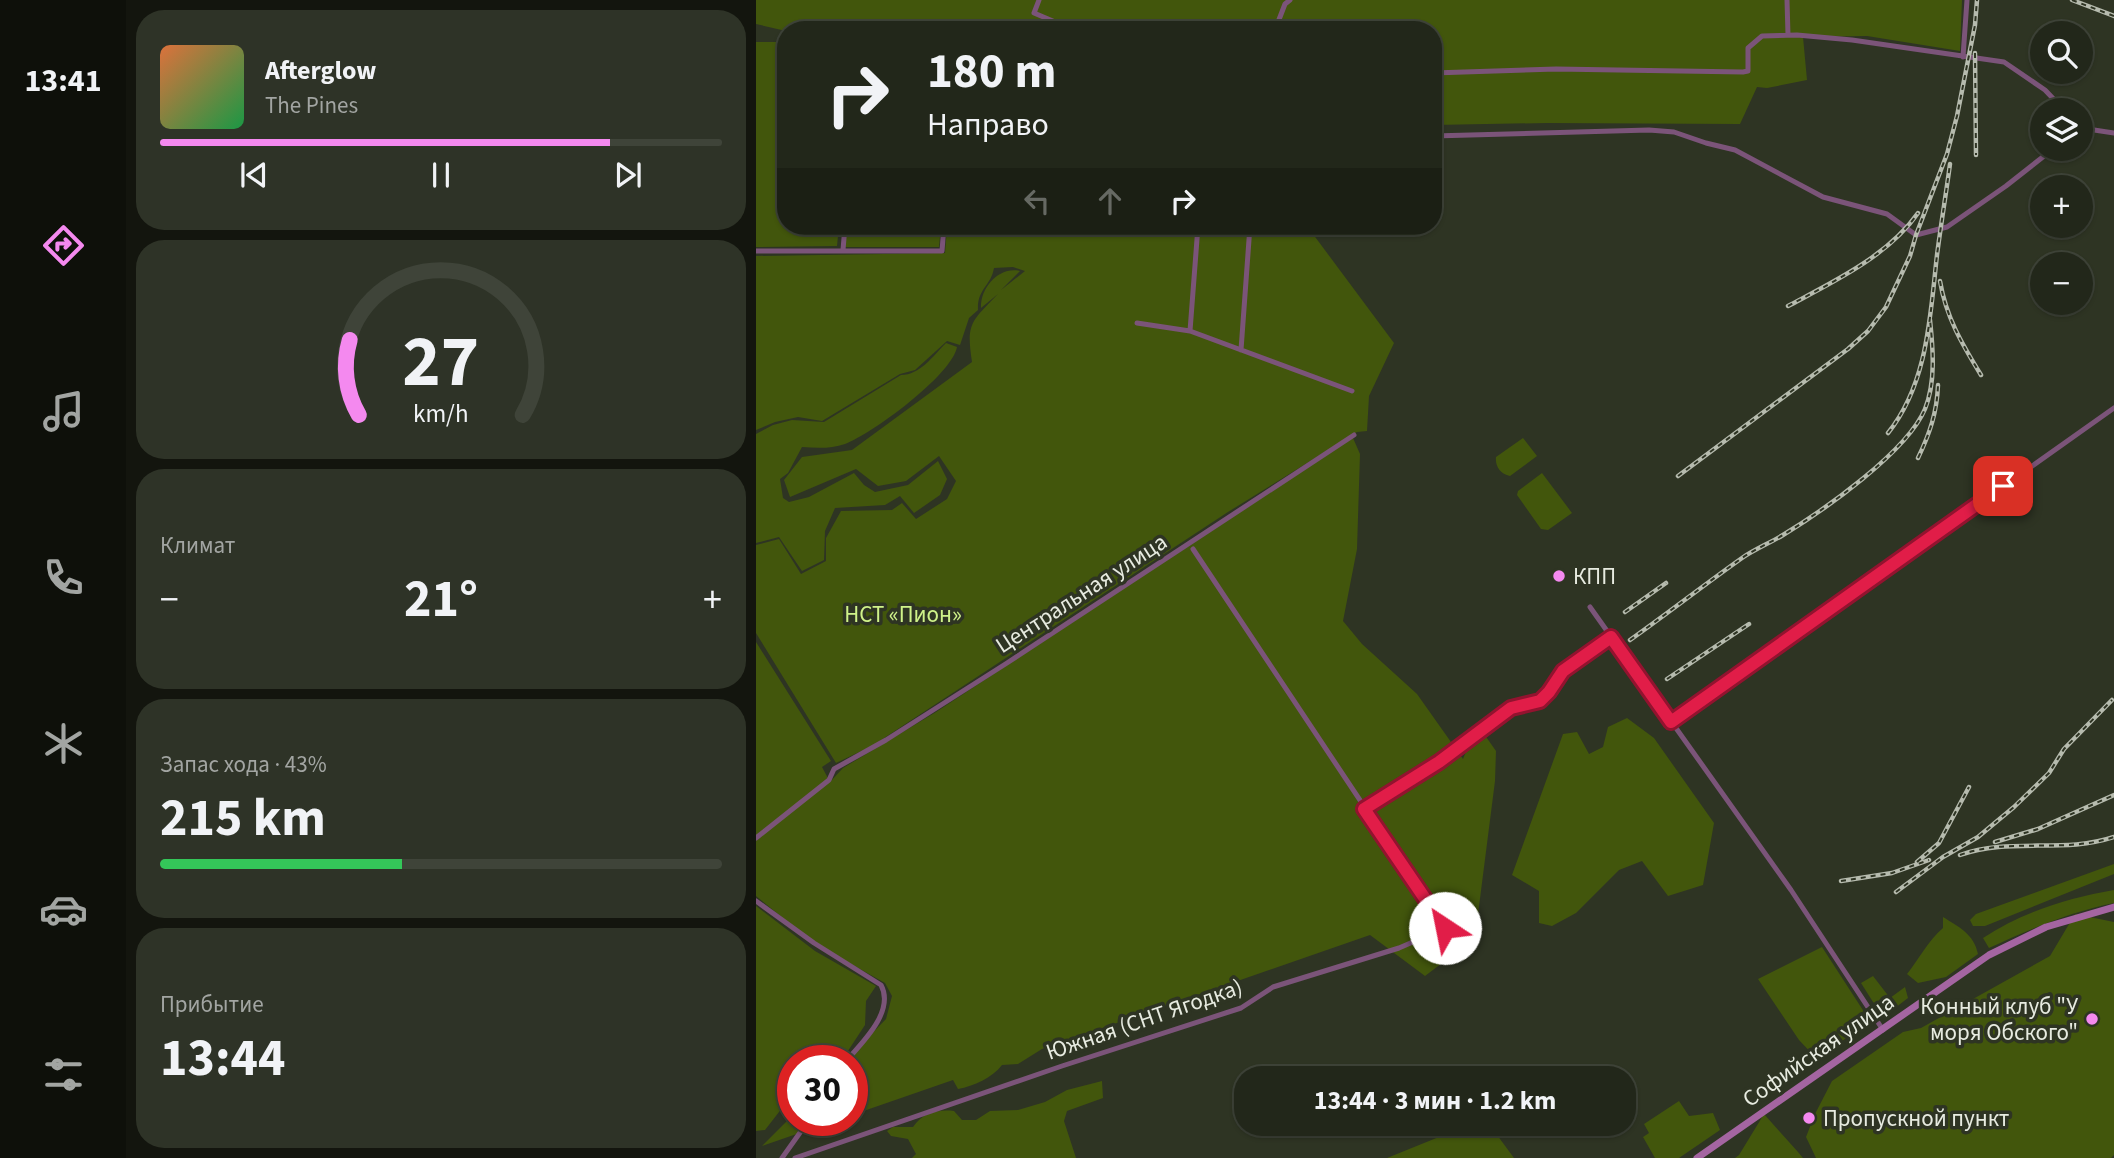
<!DOCTYPE html>
<html lang="ru">
<meta charset="utf-8">
<style>
:root{--surface:#22271a;--page:#2e3327;--text:#f1f3f6;--muted:#a2a5a2;--line:#3f4439;--accent:#f489ef}
body{margin:0;font-family:"Source Sans 3",sans-serif;background:var(--page);color:var(--text);height:100vh;display:flex;flex-direction:column;font-size:26px;white-space:nowrap}
*{box-sizing:border-box;margin:0}
p{font-size:23px;color:var(--muted)}
.icon{flex:none;width:38px;height:38px;fill:none;stroke:currentColor;stroke-width:2;stroke-linecap:round;stroke-linejoin:round}
.map{position:relative;flex:1;overflow:hidden}
.details{display:flex;flex-direction:column;gap:10px;padding:10px;background:#13150e;width:630px}
.details>*{flex:none}
.top-card{position:absolute;left:21px;top:21px;width:665px;height:214px;border-radius:28px;box-shadow:0 2px 5px #0004,0 0 0 2px var(--line);background:#22271a;color:var(--text);overflow:hidden}
.fabs{position:absolute;left:1274px;top:21px;display:grid;gap:14px}
.fabs a{display:grid;place-items:center;width:63px;height:63px;border-radius:50%;background:var(--surface);box-shadow:0 2px 5px #0004,0 0 0 2px var(--line);font-size:35px}
.speed{position:absolute;left:21px;top:1045px;display:flex;gap:14px;font-size:35px;font-weight:700;text-align:center}
.speed>*{display:grid;place-content:center;width:91px;height:91px;border-radius:50%;background:var(--surface);box-shadow:0 2px 5px #0004,0 0 0 2px var(--line);line-height:1}
.speed .limit{border:10px solid #d22;background:#fff;color:#111}
.pin{position:absolute;display:grid;place-items:center;width:60px;height:60px;color:#fff;margin:-30px;border-radius:14px;box-shadow:0 4px 10px #0006}
.me{position:absolute;width:77px;margin:-38px;rotate:326deg;stroke-linejoin:round;filter:drop-shadow(0 0 5px #0008)}
.turn{display:flex;align-items:center;gap:24px;height:147px;padding:0 35px;font-size:32px}
.turn .icon{width:91px;height:91px;stroke-width:2.5}
.turn b{display:block;font-size:49px;line-height:60px}
.lanes{display:flex;align-items:center;height:66px;padding:0 35px;background:#0003;justify-content:center;gap:35px;direction:ltr}
.lanes .off{opacity:.35}
.big{font-size:52px;font-weight:700;line-height:1.1}
.details .widget{flex:1;display:flex;flex-direction:column;justify-content:center;gap:10px;min-width:0;padding:0 24px;border-radius:28px;background:var(--page)}
.details .dial{align-items:center;gap:0}
.dial svg{height:182px;overflow:visible;fill:none;stroke:var(--line);stroke-width:7;stroke-linecap:round;text-anchor:middle}
.dial text{fill:var(--text);stroke:none}
.song{display:flex;align-items:center;gap:21px}
.cover{width:84px;height:84px;border-radius:10px;background:linear-gradient(135deg,hsl(20 70% 55%),hsl(140 70% 35%))}
.played{height:7px;border-radius:4px;background:linear-gradient(90deg,var(--accent) 80%,var(--line) 80%)}
.keys{display:flex;justify-content:space-around;direction:ltr}
.heat{display:flex;justify-content:space-between;align-items:center;font-size:38px;direction:ltr}
.charge{height:10px;border-radius:5px;background:linear-gradient(90deg,#34c759 43%,var(--line) 0)}
.trip{position:absolute;left:478px;top:1066px;width:402px;height:70px;border-radius:28px;background:var(--surface);box-shadow:0 2px 5px #0004,0 0 0 2px var(--line);font-weight:700;line-height:70px;text-align:center}
main{display:flex;flex:1;min-height:0}
.tabs{display:flex;flex-direction:column;width:126px;justify-content:space-around;align-items:center;background:#0e100a;color:var(--muted)}
.tabs .icon{width:49px;height:49px}
.tabs .current{color:var(--accent)}
.tabs b{font-size:32px;color:var(--text)}
.map>svg:first-child{display:block}
.green{fill:#42560c}
.lines{fill:none;stroke-linecap:round;stroke-linejoin:round}
.minor{stroke:#7b5479;stroke-width:5}
.secondary{stroke:#a465a1;stroke-width:7}
.rail-casing{stroke:#b6bbae;stroke-width:4.5}
.rail{stroke:#2e3423;stroke-width:2;stroke-dasharray:5;stroke-linecap:butt}
.route-casing{stroke:#92132f;stroke-width:18}
.route{stroke:#e11d48;stroke-width:12}
.poi-dot{fill:#f489ef;stroke:#2e3423;stroke-width:2.5}
.labels{text-anchor:middle;stroke-width:7;stroke-linejoin:round;paint-order:stroke}
.poi-label{font-size:23px;fill:#e7ebe0;stroke:#2e3423;text-anchor:start}
.street-label{font-size:23px;fill:#e7ebe0;stroke:#2e3423}
.park-label{font-size:23px;fill:#cff289;stroke:#2e3423}
</style>
<main>
<nav class="tabs">
<b>13:41</b>
<svg class="icon current" aria-label="directions" viewBox="0 0 24 24"><path d="M12 3l9 9-9 9-9-9zM9 14v-3h6M13 9l2 2-2 2"/></svg>
<svg class="icon" aria-label="music" viewBox="0 0 24 24"><path d="M9 18V5l10-2v13"/><circle cx="6" cy="18" r="3"/><circle cx="16" cy="16" r="3"/></svg>
<svg class="icon" aria-label="phone" viewBox="0 0 24 24"><path d="M5 4h4l2 5-3 2q2 4 5 5l2-3 5 2v4C11 20 4 13 5 4z"/></svg>
<svg class="icon" aria-label="climate" viewBox="0 0 24 24"><path d="M12 3v18M4 7l16 10M4 17L20 7"/></svg>
<svg class="icon" aria-label="car" viewBox="0 0 24 24"><path d="M5 17H2v-5l4-1 3-4h7l3 4 3 1v5h-3M9 17h6M6 11h13"/><circle cx="7" cy="17" r="2"/><circle cx="17" cy="17" r="2"/></svg>
<svg class="icon" aria-label="filters" viewBox="0 0 24 24"><path d="M4 7h16M4 17h16"/><circle cx="9" cy="7" r="2"/><circle cx="15" cy="17" r="2"/></svg>
</nav>
<section class="details">
<div class="widget">
<div class="song"><i class="cover"></i><div><b>Afterglow</b><p>The Pines</p></div></div>
<div class="played"></div>
<div class="keys"><svg class="icon" aria-label="previous" viewBox="0 0 24 24"><path d="M18 5L8 12l10 7zM5 5v14"/></svg><svg class="icon" aria-label="pause" viewBox="0 0 24 24"><path d="M8 5v14M16 5v14"/></svg><svg class="icon" aria-label="next" viewBox="0 0 24 24"><path d="M6 5l10 7-10 7zM19 5v14"/></svg></div>
</div>
<div class="widget dial"><svg viewBox="0 0 100 80">
<path d="M14 69A42 42 0 1 1 86 69"/>
<path d="M14 69A42 42 0 0 1 10 36" stroke="#f489ef"/>
<text x="50" y="56" font-size="32" font-weight="700">27</text>
<text x="50" y="72" font-size="11">km/h</text>
</svg></div>
<div class="widget"><p>Климат</p>
<div class="heat"><a>−</a><b class="big">21°</b><a>+</a></div>
</div>
<div class="widget"><p>Запас хода · 43%</p><b class="big">215 km</b><div class="charge"></div></div>
<div class="widget"><p>Прибытие</p><b class="big">13:44</b></div>
</section>
<div class="map">
<svg width="1358" height="1158" viewBox="0 0 1358 1158">
<rect width="100%" height="100%" fill="#2e3423"/>
<path class="green" d="M0,0h1206l-2,51 -93,-15 -64,1 4,43 -40,8 -10,-1 -17,37 -193,-1 -114,2v-95l-647,1 -30,-7z
M0,42h30v184h53l-2,20 -81,1z
M91,226h94l-2,21h-94z
M191,226h360l87,117 -25,53 -2,35 -10,1 -129,80 -356,234 -36,17 -80,-130v-88l23,-6 22,35 25,-13v-23l15,-27 51,-1 10,-7 14,16 31,-20 9,-18 -17,-25 -33,25 -28,5 -22,-17 -66,28 -6,-17 18,-23 50,-7 120,-88c-6,-39 -1,-40 26,-68l-17,14c-1,-20 18,-42 39,-37l-19,19 24,-19 -12,-4 -19,1c-3,18 -17,21 -16,42l-9,8 -9,27 -13,-4 -32,29 -15,4 -78,47 -24,-4 -23,5 -19,8v-174l189,-3z
M190,343l11,4c-5,28 -85,87 -112,97 -14,5 -29,4 -43,3l-14,26 -8,6 3,19 6,4 20,-5 45,-24 10,12 11,7 33,-7 30,-24 9,18 -7,16 -26,18 -14,-17 -15,9 -50,3 -10,23 -1,29 -22,11 -23,-34 -23,6v-109l17,-9 19,-5 32,2 77,-47c19,0 32,-19 45,-32z
M597,438l7,16 -3,95 -14,72 19,23 55,50 46,65 14,-35 19,27 -1,30 -18,141 -7,20 -45,34 -55,-41 -328,114 -24,15 -16,1c-10,13 -28,21 -44,24l-5,-9 -101,35v-55h-6l40,-41 6,-23 -7,-13 -70,-39 -59,-48v-254l75,119 -9,6 8,15 13,-14 93,-56z
M767,438l14,18 -27,20c-10,-2 -15,-10 -14,-19z
M786,473l30,40 -24,17 -7,-1 -24,-34 1,-4z
M871,718l27,20 60,85 -11,62 -35,11 -26,-35 -23,9 -43,43 -24,13 -13,-3v-32l-27,-16 51,-141 14,-2 12,22 14,-7 5,-20z
M1358,864v10l-129,52h-12l-3,-6 6,-6z
M1358,890v13c-44,9 -84,26 -125,45l-6,-10c39,-26 85,-40 131,-48z
M0,906l59,45 61,35 -10,15 -1,24 -23,35h-49v34l-28,36 -9,1z
M1319,914l39,8v233l-3,3h-295l-10,-21 9,-23 17,-33 71,-49 18,-4 129,-72z
M1187,917c16,10 31,17 35,37l-32,23 -28,6 -11,-9c12,-15 21,-33 36,-46z
M1066,947l48,74 -53,38 -18,-19 -41,-61z
M1117,976l17,22 15,-11 3,11 -21,16 -14,-12 -12,-19z
M346,1081l1,17 -36,13 -3,10 12,37h-164l4,-4 -8,-15 -17,-3 -4,-5 6,-4h20c9,-14 25,-18 41,-16l8,9h14l14,-9 28,-1 27,-8 22,-12z
M923,1101l10,15 24,-3 7,17 -41,28h-24l-12,-21 6,-4 -5,-9z
M1008,1114l34,38 5,6h-68l4,-3z
M37,1115v5h44l-75,26z
M715,1124h18l25,34h-127z"/>
<g class="lines">
<path class="minor" d="M283,0l-5,13 40,17
M1031,0l1,35
M519,30l10,-26 5,-4
M1207,57l4,-57
M677,73l123,-4 187,3 5,-1v-23l14,-12 35,-1 55,5 152,22 41,28 19,20
M1325,128l33,5
M677,136l216,-6 25,2 32,11 29,7 88,47 64,17 29,21 31,-8 59,-41 47,-37
M87,250l2,-24
M0,251h186l2,-25
M381,323l53,8 162,60
M434,331l8,-105
M485,350l9,-124
M834,607l201,283 92,140
M915,722l443,-314
M608,809l75,-47 72,-54 29,-7 9,-9 14,-21 48,-34
M0,838l73,-58 5,-11 52,-29 121,-77 347,-228
M0,901l58,42 67,42c14,26 -18,57 -34,75
M26,1158l27,-38
M39,1158l267,-92 179,-58 32,-21 126,-39 46,-20 -252,-379"/>
<path class="secondary" d="M941,1158l292,-203 57,-28 68,-20"/>
<defs>
<path id="rail" d="M1316,0l42,16
M1219,53l1,102
M1184,281c6,36 22,63 41,94
M1032,306c45,-24 100,-50 130,-93
M1132,433c40,-50 42,-117 49,-178 4,-31 9,-61 13,-91
M1162,458c12,-25 19,-46 20,-73
M922,476l170,-127 20,-18 18,-24 24,-51 6,-21 31,-81 10,-38 18,-91 2,-25
M869,612l41,-29
M874,640c38,-27 74,-55 112,-82 13,-9 28,-15 41,-23 41,-25 124,-83 142,-126 11,-27 8,-61 5,-89
M911,679l82,-55
M1239,842l43,-13 76,-34
M1204,855c49,-18 104,-1 154,-18
M1161,862l22,-19 30,-56
M1085,881l51,-8 37,-13
M1140,892l47,-35 35,-20 36,-30 35,-34 15,-24 48,-49"/>
</defs>
<use href="#rail" class="rail-casing"/>
<use href="#rail" class="rail"/>
</g>
<g class="lines">
<defs>
<path id="route" d="M689,928l-81,-119 75,-47 72,-54 29,-7 9,-9 14,-21 48,-34 60,85 332,-236"/>
</defs>
<use href="#route" class="route-casing"/>
<use href="#route" class="route"/>
</g>
<g class="poi-dot">
<circle cx="803" cy="576" r="7"/>
<circle cx="1336" cy="1019" r="7"/>
<circle cx="1053" cy="1118" r="7"/>
</g>
<g class="labels">
<g class="poi-label">
<text x="817" y="584">КПП</text>
<text x="1322" y="1014" text-anchor="end">Конный клуб "У<tspan x="1322" dy="26">моря Обского"</tspan></text>
<text x="1067" y="1126">Пропускной пункт</text>
</g>
<g class="street-label">
<text transform="translate(325 593) rotate(-33)" y="8">Центральная улица</text>
<text transform="translate(388 1019) rotate(-19)" y="8">Южная (СНТ Ягодка)</text>
<text transform="translate(1062 1050) rotate(-35)" y="8">Софийская улица</text>
</g>
<g class="park-label">
<text x="147" y="622">НСТ «Пион»</text>
</g>
</g>
</svg>
<div class="fabs">
<a><svg class="icon" aria-label="search" viewBox="0 0 24 24"><circle cx="10" cy="10" r="6"/><path d="M15 15l6 6"/></svg></a>
<a><svg class="icon" aria-label="layers" viewBox="0 0 24 24"><path d="M12 4l9 5-9 5-9-5zM3 14l9 5 9-5"/></svg></a>
<a>+</a>
<a>−</a>
</div>
<div class="speed"><div class="limit">30</div></div>
<div class="pin" style="left:1247px;top:486px;background:#d93025"><svg class="icon" aria-label="arrive" viewBox="0 0 24 24"><path d="M6 21V4h12l-3 4 3 4H6"/></svg></div>
<svg class="me" style="left:689px;top:928px" viewBox="-20 -20 40 40"><circle r="19" fill="#fff"/><path d="M0-13L10 11 0 6-10 11z" fill="#e11d48"/></svg>
<div class="trip">13:44 · 3 мин · 1.2 km</div>
<div class="top-card">
<div class="turn"><svg class="icon" aria-label="right" viewBox="0 0 24 24"><path d="M7 20v-9h11M14 6l5 5-5 5"/></svg><div><b>180 m</b>Направо</div></div>
<div class="lanes"><svg class="icon off" aria-label="left" viewBox="0 0 24 24"><path d="M17 20v-9H6M10 6l-5 5 5 5"/></svg><svg class="icon off" aria-label="ahead" viewBox="0 0 24 24"><path d="M12 20V5M6 11l6-6 6 6"/></svg><svg class="icon" aria-label="right" viewBox="0 0 24 24"><path d="M7 20v-9h11M14 6l5 5-5 5"/></svg></div>
</div>
</div>
</main>
